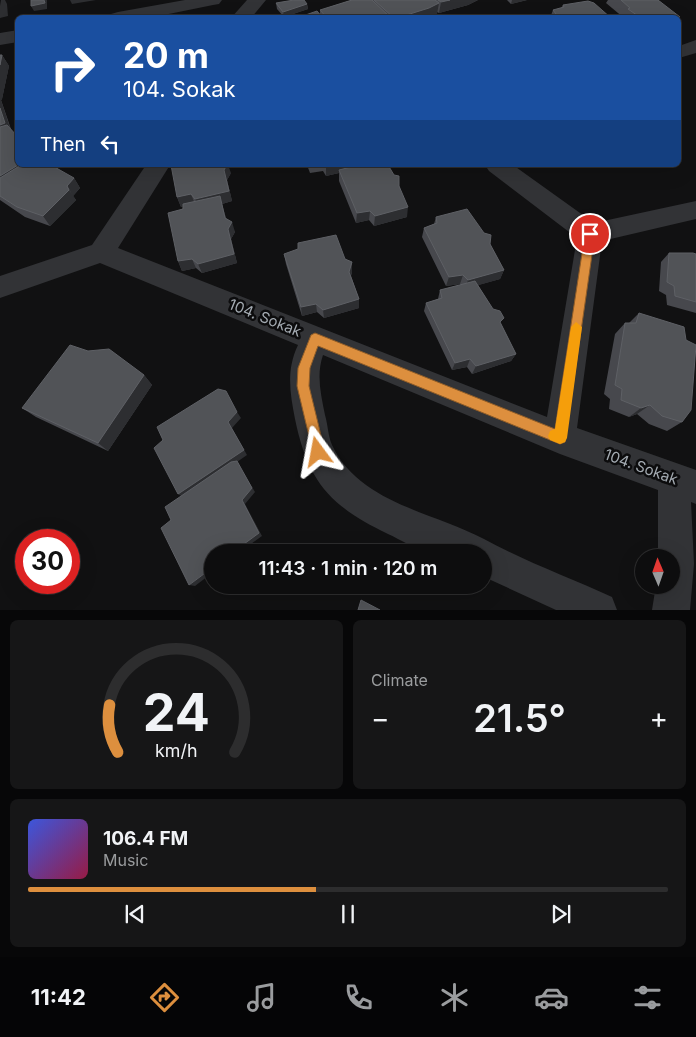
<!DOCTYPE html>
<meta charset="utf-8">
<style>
:root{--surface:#0d0d0e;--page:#161617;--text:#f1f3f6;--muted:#9a9c9e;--line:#2d2d2e;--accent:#dd8f3e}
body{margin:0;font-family:Inter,sans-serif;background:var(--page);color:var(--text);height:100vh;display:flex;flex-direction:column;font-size:19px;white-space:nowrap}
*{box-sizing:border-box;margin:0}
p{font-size:16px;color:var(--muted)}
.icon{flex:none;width:28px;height:28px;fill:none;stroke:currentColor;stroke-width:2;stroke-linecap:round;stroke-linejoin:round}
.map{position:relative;height:610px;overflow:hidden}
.drawer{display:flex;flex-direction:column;gap:10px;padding:10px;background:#070708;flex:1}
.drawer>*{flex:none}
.hud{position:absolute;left:15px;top:15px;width:666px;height:152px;border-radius:8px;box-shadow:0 5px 20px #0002,0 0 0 1px var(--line);background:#1a4fa0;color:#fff;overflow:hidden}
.needle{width:32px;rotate:358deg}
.controls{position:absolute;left:635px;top:549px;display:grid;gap:10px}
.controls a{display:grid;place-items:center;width:45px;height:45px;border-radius:50%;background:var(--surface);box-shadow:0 5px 20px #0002,0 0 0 1px var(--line);font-size:25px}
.speed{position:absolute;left:15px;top:529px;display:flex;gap:10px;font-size:25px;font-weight:700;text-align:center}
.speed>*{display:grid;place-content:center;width:65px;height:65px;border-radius:50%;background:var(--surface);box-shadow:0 5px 20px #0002,0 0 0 1px var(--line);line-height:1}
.speed .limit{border:8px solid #d22;background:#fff;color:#111}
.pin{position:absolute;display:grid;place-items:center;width:42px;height:42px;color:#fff;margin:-21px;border:2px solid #fff;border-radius:50%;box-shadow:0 1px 5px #0007}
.me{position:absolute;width:55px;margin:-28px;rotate:347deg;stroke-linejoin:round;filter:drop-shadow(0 0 4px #0008)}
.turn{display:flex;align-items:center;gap:18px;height:105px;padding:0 25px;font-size:22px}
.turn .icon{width:65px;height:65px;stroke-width:2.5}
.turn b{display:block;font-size:35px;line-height:42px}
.then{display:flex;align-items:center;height:48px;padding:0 25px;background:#0003;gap:10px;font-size:19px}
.big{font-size:38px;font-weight:600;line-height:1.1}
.drawer .widget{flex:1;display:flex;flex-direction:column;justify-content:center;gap:8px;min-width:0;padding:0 18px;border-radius:8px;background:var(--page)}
.drawer .dial{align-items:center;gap:0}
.dial svg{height:130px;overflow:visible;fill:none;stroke:var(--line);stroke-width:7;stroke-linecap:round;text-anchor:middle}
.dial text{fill:var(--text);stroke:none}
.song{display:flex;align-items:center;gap:15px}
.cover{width:60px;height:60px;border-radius:8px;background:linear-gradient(135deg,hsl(230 70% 55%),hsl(340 70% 35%))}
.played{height:5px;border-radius:2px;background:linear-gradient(90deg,var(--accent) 45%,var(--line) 45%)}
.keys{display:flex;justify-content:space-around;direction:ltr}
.heat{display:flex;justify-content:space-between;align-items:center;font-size:28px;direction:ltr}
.drawer .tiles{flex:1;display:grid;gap:10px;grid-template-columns:1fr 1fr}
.widget:last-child{grid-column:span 2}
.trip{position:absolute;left:204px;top:544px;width:288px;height:50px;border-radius:25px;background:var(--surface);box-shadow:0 5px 20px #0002,0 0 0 1px var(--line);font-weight:600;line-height:50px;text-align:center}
.tab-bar{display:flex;height:80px;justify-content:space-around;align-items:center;background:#050506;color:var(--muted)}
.tab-bar .icon{width:35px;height:35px}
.tab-bar .on{color:var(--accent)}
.tab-bar b{font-size:22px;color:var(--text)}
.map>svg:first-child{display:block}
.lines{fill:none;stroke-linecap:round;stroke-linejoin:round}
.minor{fill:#323336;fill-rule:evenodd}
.wall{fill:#47484d}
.shaded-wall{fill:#2d2e31}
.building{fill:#515357;stroke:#5e6065}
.route{fill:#dd8f3e;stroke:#905d28}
.slow{fill:#f59e0b}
.labels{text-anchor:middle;stroke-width:5;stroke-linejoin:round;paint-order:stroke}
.street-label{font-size:15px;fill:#a3aab1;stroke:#0c0c0d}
</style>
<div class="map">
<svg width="696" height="610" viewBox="0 0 696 610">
<rect width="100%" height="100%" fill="#111112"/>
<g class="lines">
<path class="minor" d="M185,0h37l-3,4 -6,1 -64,13h-40l2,-4 7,-2z
M247,0h19l-15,18h-20z
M18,30v12l-18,3v-12z
M696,40v13l-17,5v-12z
M146,165h24l-52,83 429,169 30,-179 -88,-67 -4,-6h28l81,58 102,-22v18l-94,22 -25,187 119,42v34l-5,-2 3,62 -4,46h-38l4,-25h15v-27h-13v-68l-98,-36 -237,-99c-7,20 -2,40 2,60 3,10 3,21 7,30 27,58 101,67 152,94 40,22 86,39 128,58l5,13h-61l-74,-34v-24c-16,0 -37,4 -53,0 -14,-3 -28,-12 -41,-18 -58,-28 -80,-52 -93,-115 -5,-26 -9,-49 3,-74l-198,-82 -100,35v-22l92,-31z"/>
</g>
<path class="wall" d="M352,0h126l-10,5 -29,8 -2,-1v2l-6,4h-134l23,-4v-4z
M507,0h20l-16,4z
M608,0h50l21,18h-55l-18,-15z
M276,3l31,1 1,5 -24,8 -7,-8z
M563,5l48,13h-61l3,-8 8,-2z
M0,55h2l7,11 -7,33 -1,1 10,29 7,36 56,13 6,10 -7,8 3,4 -26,26 -25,-9 -25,-17z
M307,165h81l11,21 8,31 -33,9 -5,-6 -13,3 -17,-42v-8l-13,3 -3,-5 -13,2z
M231,173l-4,7 5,21 -10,3 4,14 9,14 -4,7 6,24 -35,10 -6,-5 -14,3 -4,-10 5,-55 -2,1 -4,-10z
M436,217l54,27 14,26 -4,9 -22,6 23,39 15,30 -5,7 -39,13 -5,-7 -15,3 -28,-59 2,-8 12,-4 2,-9 21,-5 -1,-1 -14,2 -24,-49 2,-9 10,-4z
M669,253l27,1v59l-29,-8 -1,-10 -7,-4 2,-29z
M284,254l61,5 7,3v10l-1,4 8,23v9l-35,10 -7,-6 -15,4 -16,-52z
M639,313l43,109 -15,9 -18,-7 -12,-10 -8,3 -20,-8 1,-10 -6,-5 11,-60 10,-11h4z
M144,375l8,10 -44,66 -72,-34 -14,-9z"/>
<path class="shaded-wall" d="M1,0h4l2,4 1,12 -8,2v-12z
M44,0h3v9l-13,2 -3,-5z
M70,0h26l-24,4z
M450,0h28l-10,5 -29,8 2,-11z
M512,0h15l-16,4z
M439,3l-2,11 -6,4h-34z
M307,4l1,5 -24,8 -1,-5z
M2,55l7,11 -7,33 -1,1 11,34 -12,5v-74z
M18,165h22l-40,26v-15z
M227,165h1l3,8 -4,7 5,21 -10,3 6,24 -29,-19 -4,-10z
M330,165h29l-20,5v3l-13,3v-10z
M74,178l6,10 -7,8 -6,-10z
M69,190l7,10 -26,26 -7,-10z
M191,194l4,10 -14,3 -4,-10z
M408,207l-1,10 -33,9 1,-10z
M370,211l-1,9 -13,3 1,-10z
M232,222l3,10 -4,7 6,24 -35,10 -4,-9 30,-35z
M192,259l4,9 -14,3 -4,-10z
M352,262v10l-3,9v-9z
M504,270l-4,9 -35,10 3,-9z
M463,275l-3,9 -14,2 3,-9z
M359,299v9l-35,10 -1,-8z
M316,304l1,8 -15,4 -1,-9z
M516,354l-5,7 -39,13 4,-8z
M470,359l-3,8 -15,3 3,-7z
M144,375l8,10 -44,66 -10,-8z
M650,405l-13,9 -8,3 12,-9z
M237,412l4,6 -9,10 15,27 -10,7 18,30 -10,12 17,32 -22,16h-7l9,-52 -58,-2 -6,-4 50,-72z
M212,568v5l-17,13 -6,-1z"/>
<path class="building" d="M31,0h13l1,3 -14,3z
M294,0h10l3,4 -24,8 -7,-9z
M352,0h20l19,18h-64l-7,-8z
M374,0h61l4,3 -10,5 -32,10h-3z
M438,0h12l-9,2z
M621,0h37l22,17 -39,1 -13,-9 2,-1z
M588,1l6,2 17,15h-52l-6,-8 11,-3 -1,-2z
M317,11l6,7h-26z
M0,55h2l-2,10z
M0,108l5,15 -5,2z
M7,125l11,12v28l-18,11v-49z
M21,165h30l23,13 -7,8 2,4 -26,26 -26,-9 -17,-11v-18z
M171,165h56l-3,5 5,21 -34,8 -4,-5 -14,3z
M351,165h37l6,10 5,1v10l9,21 -33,9 -5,-5 -13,2 -18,-43 12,-3z
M220,196l5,22 7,4 -4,7 6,25 -36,10 -6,-5 -14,2 -10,-48 15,-4v-5z
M467,209l17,24 7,2 -1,9 14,26 -36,10 -5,-5 -14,2 -25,-49 13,-5 -1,-6z
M336,235l9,24 7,3 -3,10 10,27 -36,11 -7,-6 -15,3 -17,-53 14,-5v-6z
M669,253h24l3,1v48l-21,-6 -1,-10 -7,-4z
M475,281l18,28 7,2 4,7 -4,4 16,32 -40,12 -6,-7 -15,4 -29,-60 16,-5 -2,-8z
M639,313l45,14 2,13 10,5 -5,65 -9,12 -20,-6 -12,-11 -9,3 -20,-8 1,-11 -7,-4 10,-62h11z
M70,345l18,6 21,-2 35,26 -46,68 -76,-35z
M218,389l8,2 11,21 -9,10 16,28 -66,44 -24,-46 9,-8 -6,-13z
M237,461l15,27 -10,12 17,33 -26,19h-21v16l-23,17 -28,-57 10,-8 -6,-13 66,-45z
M361,600l19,10h-22z"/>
<path class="route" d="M590,230l5,4 -30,208 -5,2 -242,-98 -8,22 -1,18 16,66 -2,5 -5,2 -4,-2 -17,-71 1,-18 13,-33 4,-2 240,96 30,-195z"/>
<path class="slow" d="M576,322l6,5 -15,111 -2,4 -5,2 -10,-4 -2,-4 2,-5 5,-2 16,-102z"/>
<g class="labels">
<g class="street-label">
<text transform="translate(265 318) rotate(22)" y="5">104. Sokak</text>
<text transform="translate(641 467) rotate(20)" y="5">104. Sokak</text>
</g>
</g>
</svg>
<div class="controls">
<a><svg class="needle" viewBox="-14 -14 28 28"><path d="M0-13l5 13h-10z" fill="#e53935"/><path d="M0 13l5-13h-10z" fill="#9a9c9e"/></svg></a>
</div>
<div class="speed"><div class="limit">30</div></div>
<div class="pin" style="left:590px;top:234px;background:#d93025"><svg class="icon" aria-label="arrive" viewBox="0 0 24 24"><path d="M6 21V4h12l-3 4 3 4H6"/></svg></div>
<svg class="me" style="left:318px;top:452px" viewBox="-20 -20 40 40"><path d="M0-17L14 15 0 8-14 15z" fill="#dd8f3e" stroke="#fff" stroke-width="4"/></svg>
<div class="trip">11:43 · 1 min · 120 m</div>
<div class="hud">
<div class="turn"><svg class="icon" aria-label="right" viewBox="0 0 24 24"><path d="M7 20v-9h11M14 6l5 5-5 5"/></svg><div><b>20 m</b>104. Sokak</div></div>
<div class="then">Then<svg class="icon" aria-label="left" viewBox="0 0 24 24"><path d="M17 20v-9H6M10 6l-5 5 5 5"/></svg></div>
</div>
</div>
<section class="drawer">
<div class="tiles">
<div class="widget dial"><svg viewBox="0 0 100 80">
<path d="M14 69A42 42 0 1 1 86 69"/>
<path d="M14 69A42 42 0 0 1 9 40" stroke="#dd8f3e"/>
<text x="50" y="56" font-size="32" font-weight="700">24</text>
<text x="50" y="72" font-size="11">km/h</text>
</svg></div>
<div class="widget"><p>Climate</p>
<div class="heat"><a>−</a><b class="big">21.5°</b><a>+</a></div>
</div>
<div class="widget">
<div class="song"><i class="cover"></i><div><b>106.4 FM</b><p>Music</p></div></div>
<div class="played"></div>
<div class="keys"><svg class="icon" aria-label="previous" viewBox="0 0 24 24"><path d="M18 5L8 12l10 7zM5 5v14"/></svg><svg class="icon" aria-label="pause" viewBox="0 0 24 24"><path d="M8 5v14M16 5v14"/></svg><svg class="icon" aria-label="next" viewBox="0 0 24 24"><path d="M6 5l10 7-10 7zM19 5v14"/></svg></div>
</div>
</div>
</section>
<nav class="tab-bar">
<b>11:42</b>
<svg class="icon on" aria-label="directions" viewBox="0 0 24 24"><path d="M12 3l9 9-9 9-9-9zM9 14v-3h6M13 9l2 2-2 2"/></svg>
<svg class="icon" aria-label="music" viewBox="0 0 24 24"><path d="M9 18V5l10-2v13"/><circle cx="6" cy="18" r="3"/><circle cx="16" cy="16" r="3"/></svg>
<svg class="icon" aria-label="phone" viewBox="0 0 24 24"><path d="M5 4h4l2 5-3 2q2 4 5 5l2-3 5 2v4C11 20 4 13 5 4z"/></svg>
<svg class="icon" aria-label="climate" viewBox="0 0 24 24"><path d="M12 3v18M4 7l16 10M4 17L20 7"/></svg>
<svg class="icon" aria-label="car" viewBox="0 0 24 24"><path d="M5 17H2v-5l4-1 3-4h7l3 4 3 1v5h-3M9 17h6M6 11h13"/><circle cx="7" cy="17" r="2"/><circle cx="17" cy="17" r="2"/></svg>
<svg class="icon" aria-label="filters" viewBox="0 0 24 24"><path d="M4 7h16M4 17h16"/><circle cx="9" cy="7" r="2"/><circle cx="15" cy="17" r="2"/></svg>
</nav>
